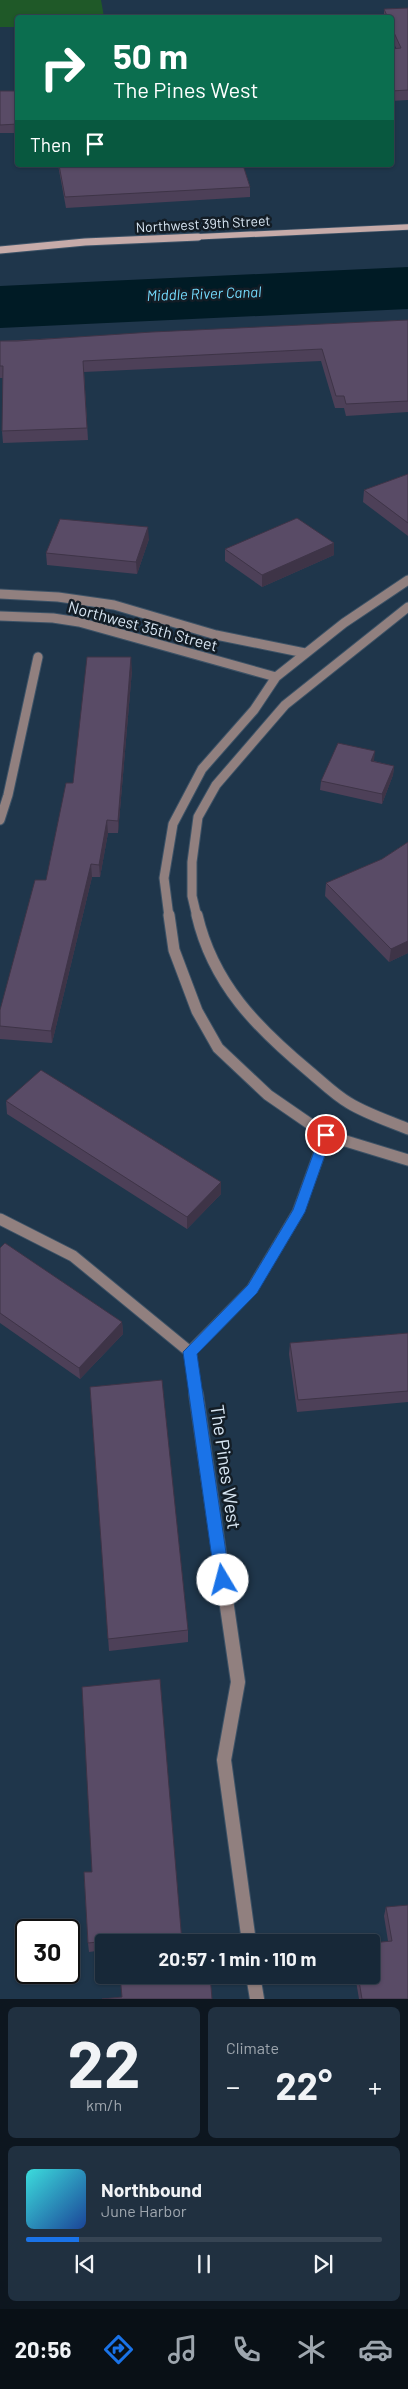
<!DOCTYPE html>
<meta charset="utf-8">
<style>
:root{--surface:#172838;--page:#203040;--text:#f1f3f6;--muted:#9ea6ae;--line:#364453;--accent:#1a73e8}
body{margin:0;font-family:Barlow,sans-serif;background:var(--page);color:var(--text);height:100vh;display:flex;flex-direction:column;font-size:19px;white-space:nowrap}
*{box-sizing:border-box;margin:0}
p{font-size:16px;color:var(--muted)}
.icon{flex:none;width:28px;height:28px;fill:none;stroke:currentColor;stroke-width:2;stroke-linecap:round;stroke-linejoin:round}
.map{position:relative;height:1999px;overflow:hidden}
.details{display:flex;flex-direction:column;gap:8px;padding:8px;background:#0d161f;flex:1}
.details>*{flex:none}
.guide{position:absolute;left:15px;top:15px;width:379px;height:152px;border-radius:5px;box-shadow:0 1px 4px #0004,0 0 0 1px var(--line);background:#0b6e4f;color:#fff;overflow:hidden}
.speed{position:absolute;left:15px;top:1919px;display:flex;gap:10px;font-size:25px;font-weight:700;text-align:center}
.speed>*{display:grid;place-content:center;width:65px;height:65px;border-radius:50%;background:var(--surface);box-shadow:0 1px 4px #0004,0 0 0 1px var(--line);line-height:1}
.speed .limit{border:2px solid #111;border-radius:8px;background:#fff;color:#111}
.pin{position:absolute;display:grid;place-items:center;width:42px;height:42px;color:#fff;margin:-21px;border:2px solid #fff;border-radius:50%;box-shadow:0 1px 5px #0007}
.me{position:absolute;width:55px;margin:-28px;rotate:352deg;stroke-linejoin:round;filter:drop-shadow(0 0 4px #0008)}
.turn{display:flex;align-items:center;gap:18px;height:105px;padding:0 15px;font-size:22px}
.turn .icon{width:65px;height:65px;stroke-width:2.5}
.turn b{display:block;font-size:35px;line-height:42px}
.then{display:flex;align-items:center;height:48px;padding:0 15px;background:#0003;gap:10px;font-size:19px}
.big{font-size:38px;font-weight:700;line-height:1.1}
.details .widget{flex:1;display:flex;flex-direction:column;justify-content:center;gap:8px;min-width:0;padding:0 18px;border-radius:8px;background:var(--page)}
.details .dial{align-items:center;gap:0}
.dial b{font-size:65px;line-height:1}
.song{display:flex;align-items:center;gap:15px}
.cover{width:60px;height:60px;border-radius:8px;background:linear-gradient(135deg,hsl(180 70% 55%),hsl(220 70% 35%))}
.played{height:5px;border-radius:2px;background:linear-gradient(90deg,var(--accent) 15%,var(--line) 15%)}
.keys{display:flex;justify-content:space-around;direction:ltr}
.heat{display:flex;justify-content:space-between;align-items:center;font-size:28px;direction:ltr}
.details .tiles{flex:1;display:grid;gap:8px;grid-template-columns:1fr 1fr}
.widget:last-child{grid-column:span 2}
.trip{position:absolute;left:95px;top:1934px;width:285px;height:50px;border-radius:5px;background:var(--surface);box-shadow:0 1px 4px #0004,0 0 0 1px var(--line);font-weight:700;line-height:50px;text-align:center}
.tabs{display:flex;height:80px;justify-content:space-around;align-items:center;background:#091016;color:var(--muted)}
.tabs .icon{width:35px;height:35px}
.tabs .current{color:var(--accent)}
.tabs b{font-size:22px;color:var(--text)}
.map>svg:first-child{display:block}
.green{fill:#1f5928}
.water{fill:#001b25}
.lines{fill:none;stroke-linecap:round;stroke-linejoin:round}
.street-far2-casing{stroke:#3d5266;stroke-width:11}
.street-far1-casing{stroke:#3d5266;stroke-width:13}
.street-casing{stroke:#3d5266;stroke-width:16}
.secondary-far1-casing{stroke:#3d5266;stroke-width:7}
.secondary-casing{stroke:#3d5266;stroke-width:9}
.street-far2{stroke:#91807f;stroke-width:9}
.street-far1{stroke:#91807f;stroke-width:11}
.street{stroke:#91807f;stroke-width:14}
.secondary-far1{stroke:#c6aba9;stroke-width:5.5}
.secondary{stroke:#c6aba9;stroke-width:7}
.wall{fill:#4d4058}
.shaded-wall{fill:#3e3447}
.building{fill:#594b66;stroke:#3e3447}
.route{fill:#1a73e8;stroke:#114b97}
.labels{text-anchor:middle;stroke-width:5;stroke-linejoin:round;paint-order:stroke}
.far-street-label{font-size:14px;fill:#d8e6f3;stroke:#131d26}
.far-water-label{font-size:15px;font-style:italic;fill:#75dbfd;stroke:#131d26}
.street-label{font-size:16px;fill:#d8e6f3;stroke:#131d26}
.near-street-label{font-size:19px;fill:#d8e6f3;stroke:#131d26}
</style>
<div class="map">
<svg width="408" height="1999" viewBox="0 0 408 1999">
<rect width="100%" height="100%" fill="#1f364b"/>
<path class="green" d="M0,0h101l3,17 -86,1 -1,9h-17z"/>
<path class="water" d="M408,267v42l-408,19v-42z"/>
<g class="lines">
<defs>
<path id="street-far2" d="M0,594l58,3 56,8 102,30 89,18
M0,616l53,2 26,4 197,55
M0,820l8,-25 30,-138
M169,917l-5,-39 9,-54 29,-55 52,-59 22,-33 68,-54 64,-43
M197,917l-5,-21v-34l6,-45 18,-32 69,-80 123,-98"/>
<path id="street-far1" d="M169,915l5,35 23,61 21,37 50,47 58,40 82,25
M197,915c16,69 60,113 113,157 12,10 25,23 39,31 18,11 40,18 59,26
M0,1219l73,37 117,96 62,-63 46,-77 28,-77
M190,1352l6,43"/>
<path id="street" d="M196,1394l42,288 -14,78 25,182
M253,1975l4,24"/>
<path id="secondary-far1" d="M172,238l236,-11"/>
<path id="secondary" d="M0,250l85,-8 113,-5"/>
</defs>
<use href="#street-far2" class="street-far2-casing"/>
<use href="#street-far1" class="street-far1-casing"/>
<use href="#street" class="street-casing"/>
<use href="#secondary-far1" class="secondary-far1-casing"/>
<use href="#secondary" class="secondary-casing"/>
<use href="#street-far2" class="street-far2"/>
<use href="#street-far1" class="street-far1"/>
<use href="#street" class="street"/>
<use href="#secondary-far1" class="secondary-far1"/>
<use href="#secondary" class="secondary"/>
</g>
<path class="wall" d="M408,8v92l-17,1v-52l5,-1 -5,-11v-19h-7v-9z
M0,91h18v42h-18z
M58,165h185l7,22v10l-184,11z
M408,320v92l-62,4 -2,-8h-9l-14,-47 -237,11 4,68 -85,3 -1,-12 1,-53h-3v-37z
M408,474v62l-45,-34 1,-12z
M149,539l-12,35 -90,-9 -1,-12z
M225,549l109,6 -72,32 -37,-26z
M132,670l-14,163h-10l-8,44h-8l-40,166 -52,-4v-13l46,-146 27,-97z
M374,761l20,5 -1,9 -11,29 -62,-14 1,-9z
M408,842v111l-19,9 -64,-66 1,-13 56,-24z
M6,1101l215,81v12l-34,35 -180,-115z
M0,1248l122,74 1,12 -43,45 -80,-56z
M408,1333v69l-111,10 -8,-58 1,-11z
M90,1387l98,243v12l-79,9z
M84,1872l98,70h-78v8l-15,2 -1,-9z
M386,1907l22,92h-49l-4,-24h16l17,-34 -4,-25z"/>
<path class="shaded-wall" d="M148,527l1,12 -12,35 -1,-12z
M334,543v12l-72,32v-12z
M131,657l1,13 -14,163v-12z
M375,751l-1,10 -4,9 1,-9z
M394,766l-1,9 -11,29v-10z
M107,820l1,13 -8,44 -1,-12z
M91,864l1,13 -40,166 -1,-12z
M408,941v12l-19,9 2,-13z
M221,1182v12l-34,35v-12z
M122,1322l1,12 -43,45 -1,-11z"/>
<path class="building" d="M408,8v82l-17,1v-42l10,-1 -10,-22v-8h-3l-4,-9z
M0,91h18v33l-18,1z
M59,165h184l7,22 -185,10z
M408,320v81l-62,3 -2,-8h-8l-14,-47 -239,12 4,67 -85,3 1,-65h-3v-25h17l135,-9z
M408,474v49l-44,-33z
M297,518l37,25 -72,32 -37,-26z
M60,519l88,8 -12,35 -90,-9z
M87,657h44l-13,164 -11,-1 -8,45 -8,-1 -40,167 -51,-5v-16l35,-130h11l20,-97h7z
M338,743l37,8 -4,10 23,5 -12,28 -61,-13z
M408,842v99l-17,8 -65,-66 56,-24z
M41,1070l180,112 -34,35 -181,-116z
M5,1243l117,79 -43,46 -79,-55v-65z
M408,1333v58l-110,9 -8,-57z
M162,1380l26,250 -80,9 -18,-252z
M160,1679l22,263h-64l-1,-2 -29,3 -4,-71h8l-10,-185z
M408,1905v94h-46l-4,-24h13v-32l21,-2 -6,-34z
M120,1975h90l2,24h-110l20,-2z"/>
<path class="route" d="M326,1130l6,5 -27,77 -48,81 -60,61 33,226 -2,5 -5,2 -6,-2 -2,-5 -32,-228 65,-67 45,-75 27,-75z"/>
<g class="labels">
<g class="far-street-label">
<text transform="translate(203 224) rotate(-3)" y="5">Northwest 39th Street</text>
</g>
<g class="far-water-label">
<text transform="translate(204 294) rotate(-2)" y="5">Middle River Canal</text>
</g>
<g class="street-label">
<text transform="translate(143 626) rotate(15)" y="6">Northwest 35th Street</text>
</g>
<g class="near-street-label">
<text transform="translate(226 1467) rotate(82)" y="7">The Pines West</text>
</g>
</g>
</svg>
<div class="speed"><div class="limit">30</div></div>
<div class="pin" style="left:326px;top:1135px;background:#d93025"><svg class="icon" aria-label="arrive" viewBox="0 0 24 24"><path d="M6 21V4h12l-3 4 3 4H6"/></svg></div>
<svg class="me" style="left:223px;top:1580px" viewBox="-20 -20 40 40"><circle r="19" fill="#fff"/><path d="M0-13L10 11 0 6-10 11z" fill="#1a73e8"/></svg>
<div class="trip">20:57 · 1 min · 110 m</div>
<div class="guide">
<div class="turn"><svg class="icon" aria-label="right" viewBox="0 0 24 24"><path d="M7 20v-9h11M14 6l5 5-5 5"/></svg><div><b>50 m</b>The Pines West</div></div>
<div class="then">Then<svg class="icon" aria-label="arrive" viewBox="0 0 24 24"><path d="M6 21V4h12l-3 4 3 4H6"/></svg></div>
</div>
</div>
<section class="details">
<div class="tiles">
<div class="widget dial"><b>22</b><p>km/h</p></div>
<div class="widget"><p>Climate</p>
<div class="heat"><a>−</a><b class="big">22°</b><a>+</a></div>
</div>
<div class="widget">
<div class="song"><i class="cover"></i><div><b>Northbound</b><p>June Harbor</p></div></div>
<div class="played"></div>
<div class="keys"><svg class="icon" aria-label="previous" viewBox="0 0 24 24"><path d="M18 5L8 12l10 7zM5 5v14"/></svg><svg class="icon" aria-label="pause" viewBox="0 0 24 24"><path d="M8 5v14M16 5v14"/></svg><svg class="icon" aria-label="next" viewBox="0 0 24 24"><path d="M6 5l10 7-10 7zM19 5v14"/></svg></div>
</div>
</div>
</section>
<nav class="tabs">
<b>20:56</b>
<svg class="icon current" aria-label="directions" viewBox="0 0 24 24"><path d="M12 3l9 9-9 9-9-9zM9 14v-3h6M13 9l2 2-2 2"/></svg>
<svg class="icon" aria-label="music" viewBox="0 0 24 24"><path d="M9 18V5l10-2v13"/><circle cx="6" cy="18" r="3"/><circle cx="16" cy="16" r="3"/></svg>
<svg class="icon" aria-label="phone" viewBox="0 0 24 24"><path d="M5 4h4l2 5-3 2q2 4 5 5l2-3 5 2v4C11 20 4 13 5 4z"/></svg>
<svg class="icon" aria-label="climate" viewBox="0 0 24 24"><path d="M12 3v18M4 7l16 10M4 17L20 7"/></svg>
<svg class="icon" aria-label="car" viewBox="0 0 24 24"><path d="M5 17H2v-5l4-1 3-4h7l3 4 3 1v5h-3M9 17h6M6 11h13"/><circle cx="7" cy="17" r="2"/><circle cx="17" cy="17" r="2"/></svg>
</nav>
